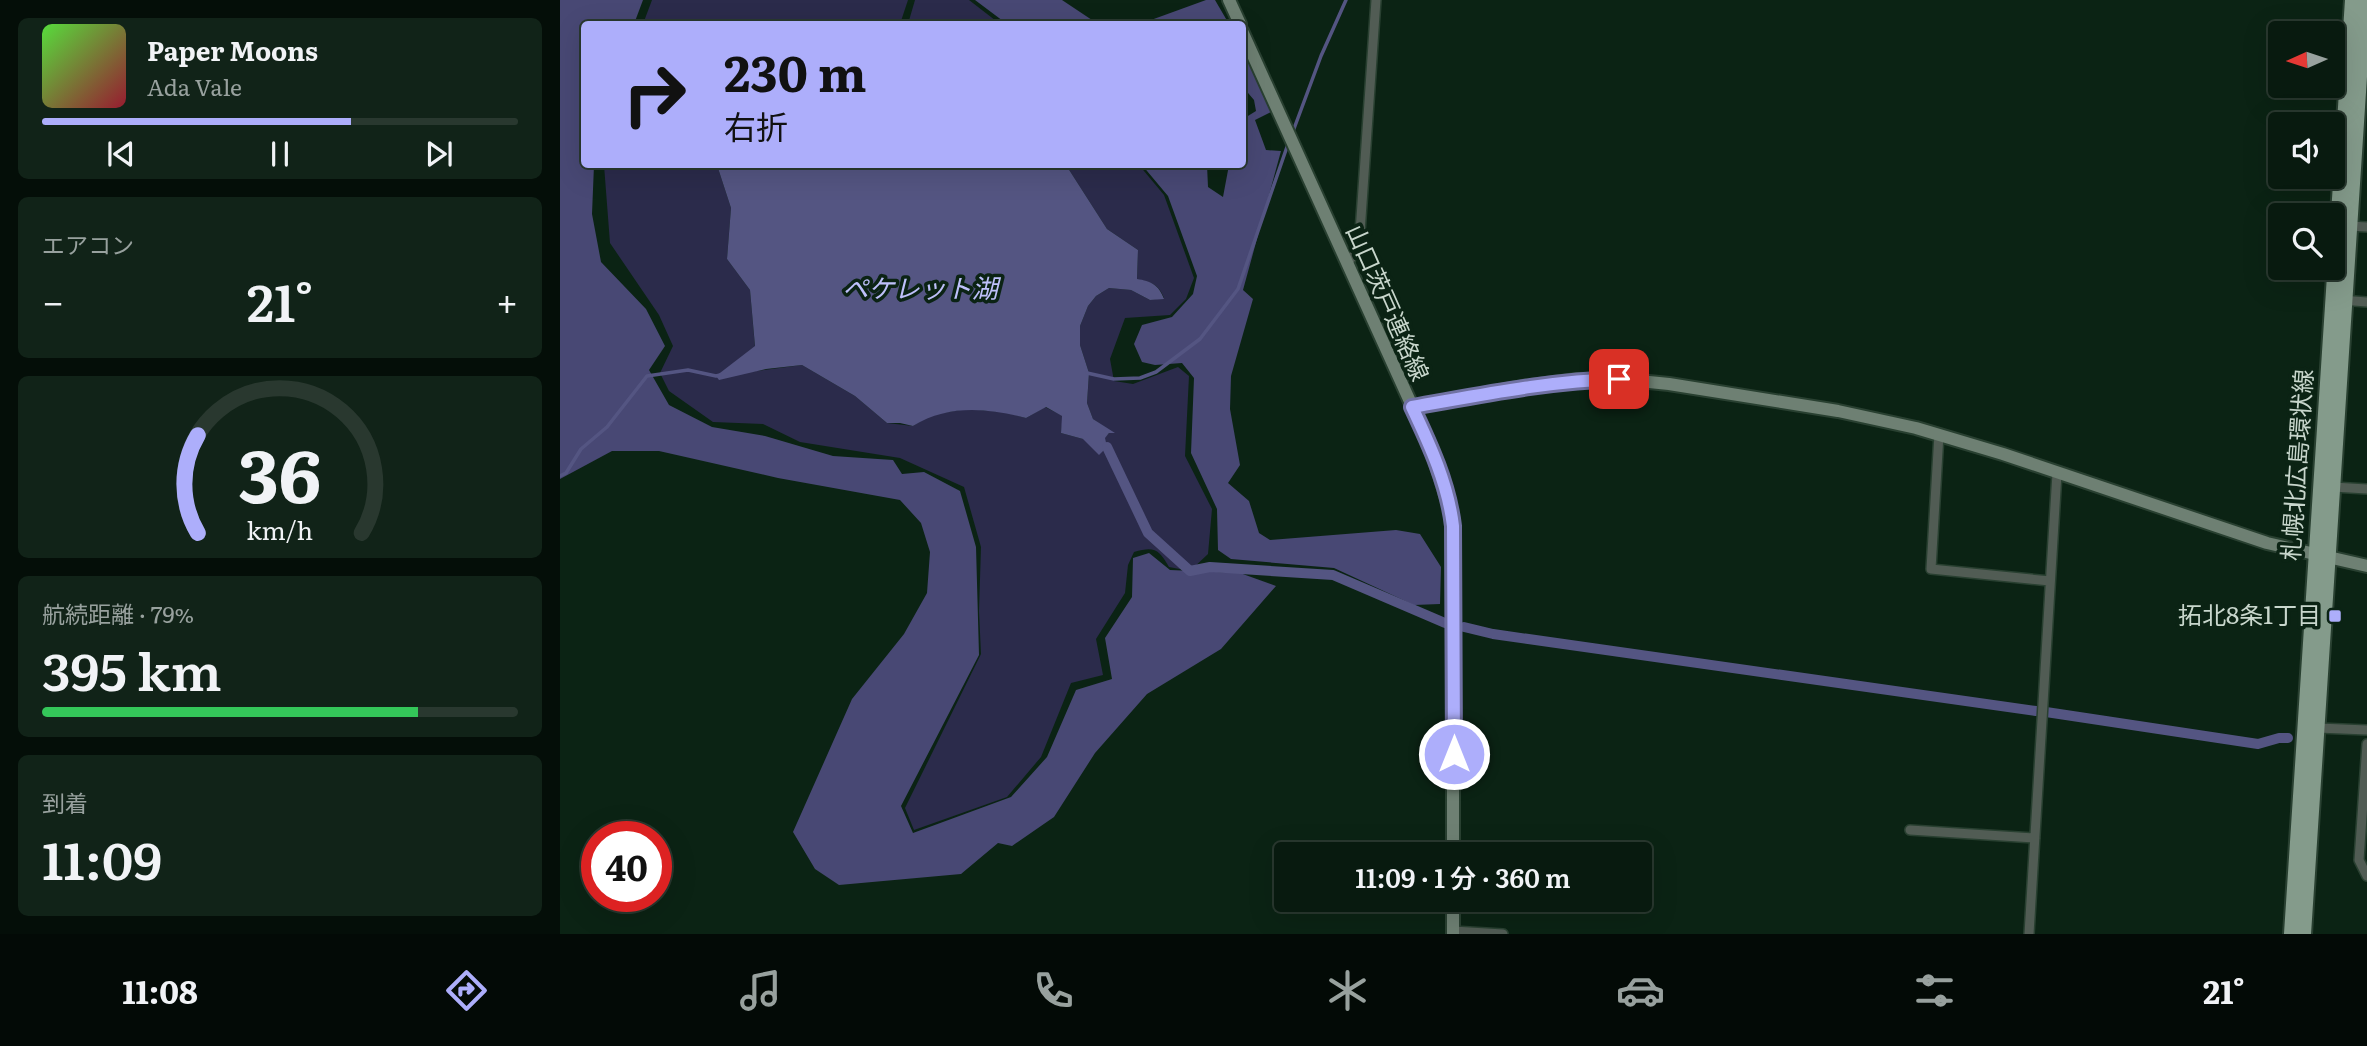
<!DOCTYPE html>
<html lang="ja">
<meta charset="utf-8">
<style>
:root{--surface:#081a0f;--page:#112318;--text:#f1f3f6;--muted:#98a19e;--line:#29382f;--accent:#adaefb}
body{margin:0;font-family:Literata,"Noto Sans JP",serif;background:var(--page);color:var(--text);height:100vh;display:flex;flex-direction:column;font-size:26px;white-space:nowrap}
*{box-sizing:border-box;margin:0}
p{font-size:23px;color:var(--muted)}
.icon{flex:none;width:38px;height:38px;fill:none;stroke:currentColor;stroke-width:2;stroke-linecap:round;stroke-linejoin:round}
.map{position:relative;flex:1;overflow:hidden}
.panel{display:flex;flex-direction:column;gap:18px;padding:18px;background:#040e08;width:560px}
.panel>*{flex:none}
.banner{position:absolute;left:21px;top:21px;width:665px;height:147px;border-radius:7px;box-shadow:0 7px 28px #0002,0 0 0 2px var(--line);background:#adaefb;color:#111;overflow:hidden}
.needle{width:46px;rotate:267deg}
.fabs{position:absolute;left:1708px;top:21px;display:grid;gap:14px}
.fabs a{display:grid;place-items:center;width:77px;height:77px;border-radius:7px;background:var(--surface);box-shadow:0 7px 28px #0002,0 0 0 2px var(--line);font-size:35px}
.speed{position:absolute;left:21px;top:821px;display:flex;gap:14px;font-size:35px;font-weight:700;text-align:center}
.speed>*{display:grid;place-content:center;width:91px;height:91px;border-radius:50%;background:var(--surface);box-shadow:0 7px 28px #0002,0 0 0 2px var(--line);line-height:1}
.speed .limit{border:10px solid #d22;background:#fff;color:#111}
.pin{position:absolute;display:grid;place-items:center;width:60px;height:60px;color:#fff;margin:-30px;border-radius:14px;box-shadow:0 4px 10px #0006}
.me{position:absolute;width:77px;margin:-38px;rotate:0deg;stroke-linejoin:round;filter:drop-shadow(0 0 5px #0008)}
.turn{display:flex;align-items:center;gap:24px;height:147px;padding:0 28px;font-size:32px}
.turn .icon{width:91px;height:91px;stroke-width:2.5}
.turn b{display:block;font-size:49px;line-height:60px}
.big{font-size:52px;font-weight:600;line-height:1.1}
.panel .card{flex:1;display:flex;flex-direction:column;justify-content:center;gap:10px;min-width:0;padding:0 24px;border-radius:10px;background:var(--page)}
.panel .dial{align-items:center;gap:0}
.dial svg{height:182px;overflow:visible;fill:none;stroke:var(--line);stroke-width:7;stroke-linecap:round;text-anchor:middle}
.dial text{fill:var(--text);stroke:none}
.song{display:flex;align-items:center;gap:21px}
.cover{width:84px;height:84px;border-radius:10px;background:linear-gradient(135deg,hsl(110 70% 55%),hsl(350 70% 35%))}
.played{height:7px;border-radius:4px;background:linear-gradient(90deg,var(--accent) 65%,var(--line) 65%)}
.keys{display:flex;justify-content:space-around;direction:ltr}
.heat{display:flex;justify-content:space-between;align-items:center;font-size:38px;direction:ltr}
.charge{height:10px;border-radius:5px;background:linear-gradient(90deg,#34c759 79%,var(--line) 0)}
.trip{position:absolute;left:714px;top:842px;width:378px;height:70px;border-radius:7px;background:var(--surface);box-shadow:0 7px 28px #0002,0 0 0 2px var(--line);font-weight:600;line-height:70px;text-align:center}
.dock{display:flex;height:112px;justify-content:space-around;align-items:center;background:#030a06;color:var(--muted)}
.dock .icon{width:49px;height:49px}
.dock .active{color:var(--accent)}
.dock b{font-size:32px;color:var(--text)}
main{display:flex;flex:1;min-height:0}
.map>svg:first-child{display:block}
.green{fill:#2b2b4b}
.forest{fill:#484874}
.water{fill:#545582}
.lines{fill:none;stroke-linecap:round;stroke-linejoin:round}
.stream{stroke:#545582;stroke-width:3.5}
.canal{stroke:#545582;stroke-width:10}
.street-casing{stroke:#294031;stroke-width:12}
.secondary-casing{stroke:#294031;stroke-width:16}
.primary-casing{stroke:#294031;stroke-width:18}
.street{stroke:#515c54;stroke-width:9}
.secondary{stroke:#6e8073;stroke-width:12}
.primary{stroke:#849b8b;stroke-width:14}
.route-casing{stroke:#7071a3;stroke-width:18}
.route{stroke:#adaefb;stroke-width:12}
.poi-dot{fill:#adaefb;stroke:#0b2314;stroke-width:2.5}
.labels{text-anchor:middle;stroke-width:7;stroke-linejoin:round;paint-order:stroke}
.street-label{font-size:24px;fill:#c8d6cc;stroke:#0b2314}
.poi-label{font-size:24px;fill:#c8d6cc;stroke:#0b2314;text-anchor:end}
.water-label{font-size:26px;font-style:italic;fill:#bec0fa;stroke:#0b2314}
</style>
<main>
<section class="panel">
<div class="card">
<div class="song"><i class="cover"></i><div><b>Paper Moons</b><p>Ada Vale</p></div></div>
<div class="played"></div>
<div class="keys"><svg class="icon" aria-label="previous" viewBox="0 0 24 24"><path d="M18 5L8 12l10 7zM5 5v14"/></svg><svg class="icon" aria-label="pause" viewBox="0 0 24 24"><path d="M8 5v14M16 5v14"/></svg><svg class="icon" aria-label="next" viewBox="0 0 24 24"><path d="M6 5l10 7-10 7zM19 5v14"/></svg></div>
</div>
<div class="card"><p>エアコン</p>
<div class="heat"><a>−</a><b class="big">21°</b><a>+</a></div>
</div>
<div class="card dial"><svg viewBox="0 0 100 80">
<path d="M14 69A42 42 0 1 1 86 69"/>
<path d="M14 69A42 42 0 0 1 14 26" stroke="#adaefb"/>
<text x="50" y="56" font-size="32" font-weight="700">36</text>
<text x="50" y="72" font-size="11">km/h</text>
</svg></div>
<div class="card"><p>航続距離 · 79%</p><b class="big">395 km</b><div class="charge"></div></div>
<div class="card"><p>到着</p><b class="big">11:09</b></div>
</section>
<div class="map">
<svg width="1807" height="934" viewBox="0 0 1807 934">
<rect width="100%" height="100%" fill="#0b2314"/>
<path class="green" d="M92,0h256l-8,24h-257z
M355,0h54l31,24h-92z
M44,165h113l14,43 -4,51 23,31 5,57 -38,29 85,-11 53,31 32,27 26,3 17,-11 36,-6 38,3 22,6 19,-11 18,9 -2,17 22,6 21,-1 5,-5h4l-20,-14 -6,-16 2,-30 -9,-28v-19l8,-20 8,-10 13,-8 22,2 19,10 14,-2c-5,-13 -13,-17 -27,-18l1,-30 -31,-21 -41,-64h73l25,30 30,83 -8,21 -16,16 -45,3 -15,41 4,22 19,3 45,-17 11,9 -4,80 27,53 -4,45 -18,17 -21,-4c-10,-18 -15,-21 -35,-15l-6,13 -3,28 -29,46 7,36 -32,8 -30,74 -34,40 -93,33 -9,-22 76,-154 -2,-43 2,-64 -17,-60 -64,-29 -100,-16 -37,-18 -50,-2 -44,-31 -9,-18 13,-27 -14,-31 -49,-72z"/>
<path class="forest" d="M0,0h83l-9,24h-50v140l10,1 -2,49 9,48 45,47 19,37 -16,24 20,35 43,22 53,9 68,20 60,4 9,14 22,-2 36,19 16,56 3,108 -78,151 12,27 98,-36 36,-40 29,-67 36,-11 -7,-41 27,-41 1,-39 16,-5 21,17 70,3 36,13 -55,63 -74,45 -52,59 -41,64 -42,29 -14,-3 -37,31 -122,11 -24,-16 -22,-37 59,-133 52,-65 23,-41 3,-41 -9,-29 -21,-23 -122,-22 -119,-27h-47l-52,28z
M415,0h87l36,24h-91z
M646,0h9l14,24h-89z
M683,56l4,2 26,53 -18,9 11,30 15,1 -38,139 10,9 -22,77 -1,33 10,56 -12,18 21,18 10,32 11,7 126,-10 24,4 21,33 -1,37 -26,1 -80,-37 -103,-9 -13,-9 -1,-41 -26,-56 3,-75 -12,-15 -27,2 -13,-3 -8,-18 8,-19 30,-8 21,-23 4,-18 -29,-80 -26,-31h65l1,22 15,10 6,-32 13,-1 1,-45 13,-8 -2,-11 -11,-13z"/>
<path class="water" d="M157,165h349l41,64 31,21 -1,29c14,2 22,6 27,20l-14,1 -19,-10 -22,-2 -13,8 -8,10 -8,20v19l9,28 -2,30 6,16 22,14h-6l-4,5 2,9 -8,8 -16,-16 -22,-6 1,-17 -16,-9 -20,11c-38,-10 -78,-14 -113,8l-13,-3h-13l-32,-27 -53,-31 -36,4 -47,11 -3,-4 39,-30 -5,-56 -23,-31 4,-51z"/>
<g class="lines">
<path class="stream" d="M732,134l29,-78 25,-56
M527,373l27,6 26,-1 16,-6 44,-33 38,-50 50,-145
M0,476l6,-3 15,-24 26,-22 40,-51 41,-6 28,6 4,-1"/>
<path class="canal" d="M547,447l41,86 42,38 20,-4 123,8 112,48
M904,627l29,7 543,77
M1486,712l212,32 21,-6h9"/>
<defs>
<path id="street" d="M1790,226l17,1
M787,264l12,-17 17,-247
M1781,300l26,2
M1379,434l-8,135 119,12
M1773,487l34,2
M1758,728l49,2
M1807,744l-8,116 8,16
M1350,830l125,8
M893,931l50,3
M1469,934l28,-461"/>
<path id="secondary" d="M669,0l11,24
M682,31l190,419 18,58 3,18v328
M852,407l110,-20 55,-7 42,-1 50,5 169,27 78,17 87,26 264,89 100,23
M893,934v-34"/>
<path id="primary" d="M1731,934l61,-934
M1744,934l61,-934"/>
</defs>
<use href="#street" class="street-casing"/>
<use href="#secondary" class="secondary-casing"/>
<use href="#primary" class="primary-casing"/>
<use href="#street" class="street"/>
<use href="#secondary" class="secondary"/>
<use href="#primary" class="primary"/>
</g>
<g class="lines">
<defs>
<path id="route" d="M894,754l-1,-228c-5,-42 -23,-81 -41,-119 69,-12 136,-26 207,-28"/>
</defs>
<use href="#route" class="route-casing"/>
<use href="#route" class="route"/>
</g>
<rect class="poi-dot" x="1768" y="609" width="14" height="14" rx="3.5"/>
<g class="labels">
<g class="street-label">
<text transform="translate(827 303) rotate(66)" y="8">山口茨戸連絡線</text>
<text transform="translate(1738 465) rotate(-86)" y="8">札幌北広島環状線</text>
</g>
<g class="poi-label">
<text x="1761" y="624">拓北8条1丁目</text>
</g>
<g class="water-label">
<text x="360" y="298">ペケレット湖</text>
</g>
</g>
</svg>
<div class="fabs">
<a><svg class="needle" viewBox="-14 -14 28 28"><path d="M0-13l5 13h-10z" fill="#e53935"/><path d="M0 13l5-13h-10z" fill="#98a19e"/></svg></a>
<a><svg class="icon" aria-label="sound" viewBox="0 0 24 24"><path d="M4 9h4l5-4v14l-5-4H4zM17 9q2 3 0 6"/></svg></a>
<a><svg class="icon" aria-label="search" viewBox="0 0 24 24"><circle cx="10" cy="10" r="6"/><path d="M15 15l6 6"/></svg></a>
</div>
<div class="speed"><div class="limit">40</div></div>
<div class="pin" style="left:1059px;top:379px;background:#d93025"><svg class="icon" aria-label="arrive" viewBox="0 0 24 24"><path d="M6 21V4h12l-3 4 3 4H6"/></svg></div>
<svg class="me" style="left:894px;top:754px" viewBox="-20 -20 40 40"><circle r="17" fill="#adaefb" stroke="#fff" stroke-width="3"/><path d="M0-11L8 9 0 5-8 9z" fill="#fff"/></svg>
<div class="trip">11:09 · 1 分 · 360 m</div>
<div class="banner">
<div class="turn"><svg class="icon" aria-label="right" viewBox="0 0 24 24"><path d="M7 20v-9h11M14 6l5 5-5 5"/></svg><div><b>230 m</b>右折</div></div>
</div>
</div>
</main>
<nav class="dock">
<b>11:08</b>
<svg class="icon active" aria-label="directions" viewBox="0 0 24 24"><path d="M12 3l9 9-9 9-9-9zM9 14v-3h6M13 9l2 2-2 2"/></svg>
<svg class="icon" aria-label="music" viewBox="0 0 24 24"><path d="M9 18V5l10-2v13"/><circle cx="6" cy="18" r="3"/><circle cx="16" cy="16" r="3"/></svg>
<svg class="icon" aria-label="phone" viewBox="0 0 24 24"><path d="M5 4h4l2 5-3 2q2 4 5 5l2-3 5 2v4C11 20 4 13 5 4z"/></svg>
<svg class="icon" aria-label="climate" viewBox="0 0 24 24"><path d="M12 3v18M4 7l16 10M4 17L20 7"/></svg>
<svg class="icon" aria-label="car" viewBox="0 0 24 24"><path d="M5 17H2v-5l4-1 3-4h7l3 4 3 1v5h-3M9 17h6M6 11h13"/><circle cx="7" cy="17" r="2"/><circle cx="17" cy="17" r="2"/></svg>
<svg class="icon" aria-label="filters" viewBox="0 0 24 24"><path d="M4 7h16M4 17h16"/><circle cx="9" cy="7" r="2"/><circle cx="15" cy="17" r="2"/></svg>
<b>21°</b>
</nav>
